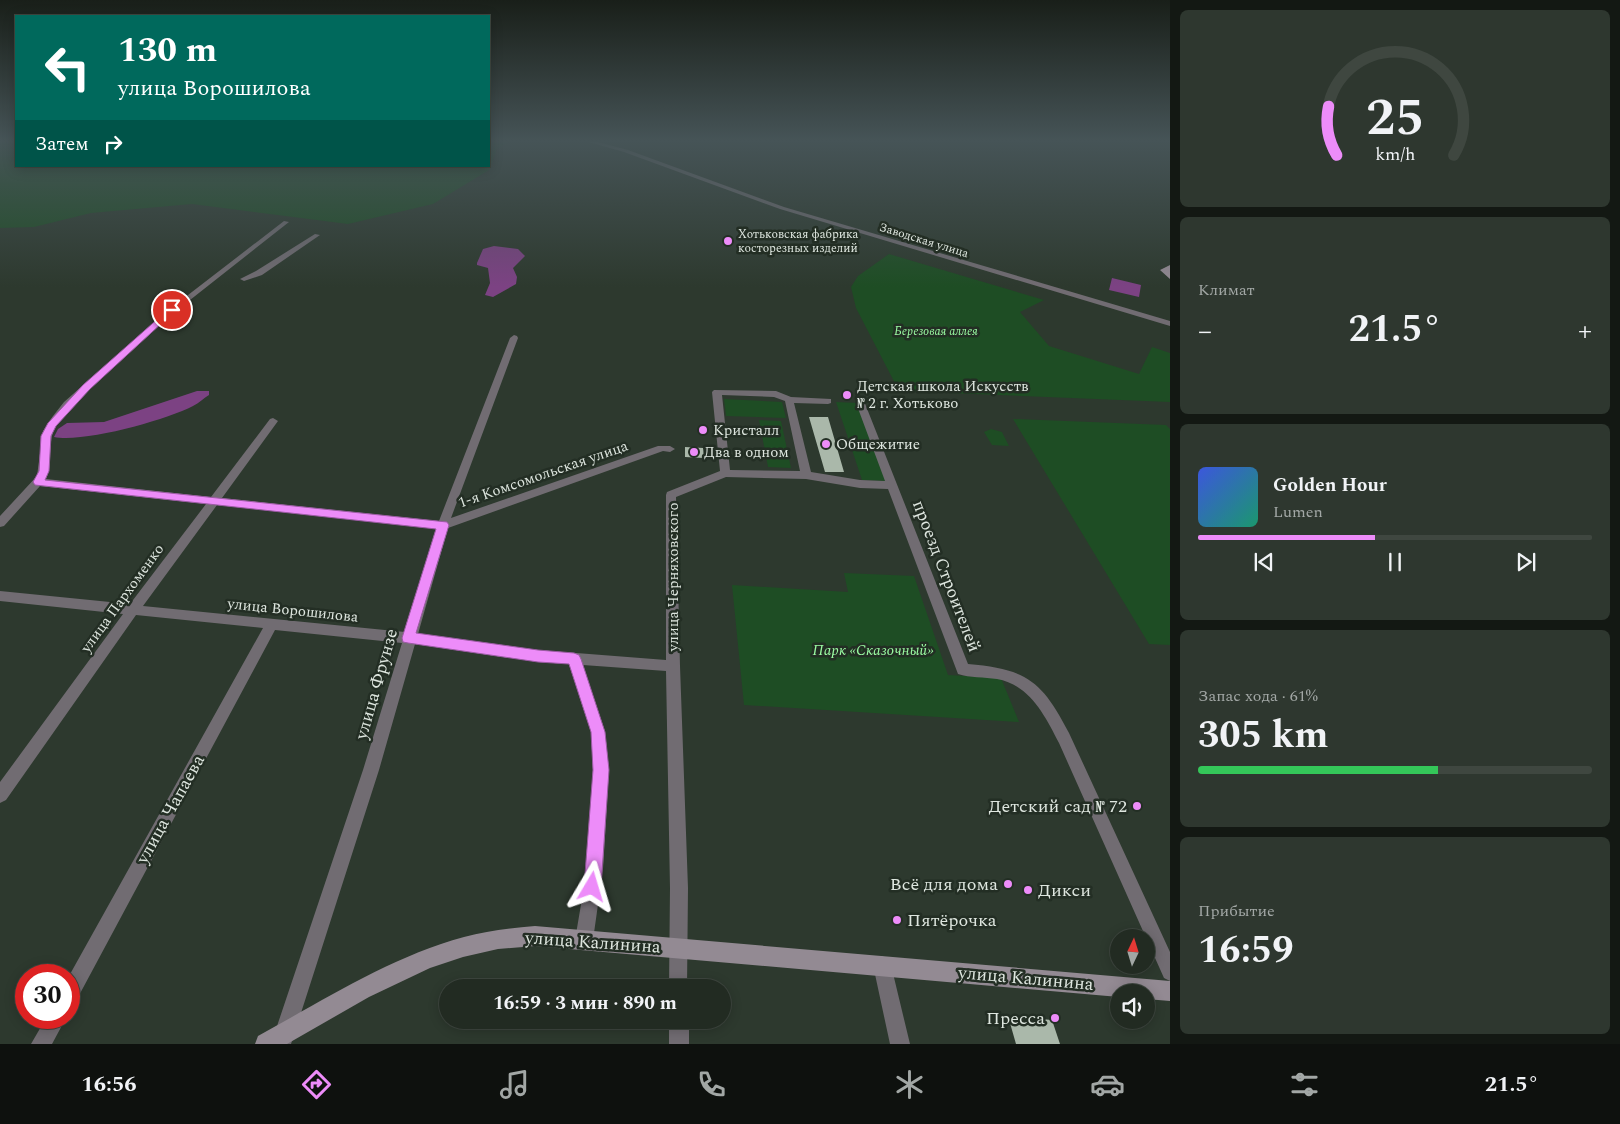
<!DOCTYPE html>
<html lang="ru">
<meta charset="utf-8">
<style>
:root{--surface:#222b22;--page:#2e372f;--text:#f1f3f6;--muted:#a2a7a5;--line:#3f4740;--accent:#ed8cf9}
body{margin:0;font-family:Spectral,serif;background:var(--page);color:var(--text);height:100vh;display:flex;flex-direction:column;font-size:19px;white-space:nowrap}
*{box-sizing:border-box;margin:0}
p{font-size:16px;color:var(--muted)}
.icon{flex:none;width:28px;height:28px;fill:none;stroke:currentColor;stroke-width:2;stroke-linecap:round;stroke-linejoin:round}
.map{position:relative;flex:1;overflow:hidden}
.sheet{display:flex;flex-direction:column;gap:10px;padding:10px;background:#131813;width:450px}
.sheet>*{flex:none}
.hud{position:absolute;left:15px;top:15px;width:475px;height:152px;border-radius:0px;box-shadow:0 2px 12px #0003,0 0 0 1px var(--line);background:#00695c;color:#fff;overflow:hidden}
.needle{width:32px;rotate:4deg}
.fabs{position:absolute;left:1110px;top:929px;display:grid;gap:10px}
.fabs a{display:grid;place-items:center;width:45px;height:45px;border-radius:50%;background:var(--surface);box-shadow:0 2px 12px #0003,0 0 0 1px var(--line);font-size:25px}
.speed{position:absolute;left:15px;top:964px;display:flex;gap:10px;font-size:25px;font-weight:700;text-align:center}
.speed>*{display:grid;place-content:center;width:65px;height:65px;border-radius:50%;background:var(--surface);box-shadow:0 2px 12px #0003,0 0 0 1px var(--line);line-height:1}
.speed .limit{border:8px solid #d22;background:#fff;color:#111}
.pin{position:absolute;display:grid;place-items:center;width:42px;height:42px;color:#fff;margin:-21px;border:2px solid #fff;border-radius:50%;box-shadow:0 1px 5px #0007}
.me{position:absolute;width:55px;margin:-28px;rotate:7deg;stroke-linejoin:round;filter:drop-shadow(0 0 4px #0008)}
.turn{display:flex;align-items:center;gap:18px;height:105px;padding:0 20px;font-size:22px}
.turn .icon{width:65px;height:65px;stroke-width:2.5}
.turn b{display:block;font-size:35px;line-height:42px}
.then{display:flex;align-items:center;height:48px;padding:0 20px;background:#0003;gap:10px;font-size:19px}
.big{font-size:38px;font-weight:700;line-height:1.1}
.sheet .tile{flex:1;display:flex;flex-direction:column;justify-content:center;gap:8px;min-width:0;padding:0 18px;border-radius:8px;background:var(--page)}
.sheet .dial{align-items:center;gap:0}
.dial svg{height:130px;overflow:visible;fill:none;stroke:var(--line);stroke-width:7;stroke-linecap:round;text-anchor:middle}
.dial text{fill:var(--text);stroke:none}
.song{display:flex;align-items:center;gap:15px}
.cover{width:60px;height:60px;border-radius:8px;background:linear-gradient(135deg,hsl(230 70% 55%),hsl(160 70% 35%))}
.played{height:5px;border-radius:2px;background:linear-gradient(90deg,var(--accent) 45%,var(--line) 45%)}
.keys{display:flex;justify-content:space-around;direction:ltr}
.heat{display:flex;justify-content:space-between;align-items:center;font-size:28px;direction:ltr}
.charge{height:8px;border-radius:4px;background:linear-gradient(90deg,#34c759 61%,var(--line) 0)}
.trip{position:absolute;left:439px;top:979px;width:292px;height:50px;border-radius:25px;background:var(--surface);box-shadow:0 2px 12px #0003,0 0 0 1px var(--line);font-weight:700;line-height:50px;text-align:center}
.tabs{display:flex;height:80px;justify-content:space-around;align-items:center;background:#0e110e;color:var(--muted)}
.tabs .icon{width:35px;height:35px}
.tabs .active{color:var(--accent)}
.tabs b{font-size:22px;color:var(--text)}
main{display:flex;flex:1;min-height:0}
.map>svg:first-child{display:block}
.green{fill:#1e4d24}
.water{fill:#7c4283}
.building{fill:#aab8aa}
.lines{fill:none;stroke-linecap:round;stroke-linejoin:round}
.street{fill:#716c72;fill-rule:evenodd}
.secondary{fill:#938a93;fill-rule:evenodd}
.route{fill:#ed8cf9;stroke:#9a5ba2}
.poi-dot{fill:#ed8cf9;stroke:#232e24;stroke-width:2}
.labels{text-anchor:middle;stroke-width:5;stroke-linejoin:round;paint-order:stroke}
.far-poi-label{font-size:12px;fill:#dee6df;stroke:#232e24;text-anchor:start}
.far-street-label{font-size:12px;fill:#dee6df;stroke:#232e24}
.far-park-label{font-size:12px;font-style:italic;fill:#9bfca3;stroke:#232e24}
.poi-label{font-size:15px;fill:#dee6df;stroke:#232e24;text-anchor:start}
.street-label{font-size:15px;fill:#dee6df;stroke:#232e24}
.park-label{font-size:15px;font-style:italic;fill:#9bfca3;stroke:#232e24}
.near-street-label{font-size:18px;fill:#dee6df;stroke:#232e24}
.near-poi-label{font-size:18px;fill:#dee6df;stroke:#232e24;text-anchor:end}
</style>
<main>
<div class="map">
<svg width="1170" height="1044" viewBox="0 0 1170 1044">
<rect width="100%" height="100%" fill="#2d392e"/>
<path class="green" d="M0,141h16v25h473v-25h22l-14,8 -8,21 -56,34 -85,20 -156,-20 -101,9 -57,14 -34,1z
M889,254l155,46 -24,12 29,34 90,28 13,-27 18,6v49l-271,-11 -43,-83 -5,-21 7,-11z
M724,399l58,3 4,16 -60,-2z
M836,402l22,1 29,78 -25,-1z
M1013,419l153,6 4,4v216l-21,-1z
M759,420l22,1 10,47 -23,-1z
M991,429l11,3 7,14 -17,-1 -8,-13z
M844,573l70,3 34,99 53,3 18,44 -275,-17 -12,-120 116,7z"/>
<path class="water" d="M494,246l24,3 7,7 -12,12 4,9 -1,7 -23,13 -8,-2 5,-12 -2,-15 -11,-3v-2l6,-14z
M1112,278l29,7 -2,12 -30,-7z
M197,391h12v4c-5,3 -10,8 -16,11 -27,14 -109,37 -139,31l4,-8 9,-6 37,-1z"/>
<path class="building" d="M809,417h19l16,55h-19z
M685,447l18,1 1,10 -19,-1z
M1008,1016l44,4 8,24h-44z"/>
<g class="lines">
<path class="street" d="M585,141h9l34,9 156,57 386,114v5l-390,-117 -156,-57z
M284,221l5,1 -118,93 -100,91c-7,8 -15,16 -18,26 -5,15 0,33 -7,47l165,18 59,-78 3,-1 5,3 -56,77 217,23 71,-183 4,-3 3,1 1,2 -67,180 207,-72h12l5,3 -5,3 -7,-1 -215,77 -30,106 120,16 128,10v-165l1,-3 53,-21 -8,-79 2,-2 62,1 15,6 40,2v4l-3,1 -34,-1 17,69 49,8 25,1 -29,-78 5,-3 3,1 104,263c59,5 74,17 101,69l101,219v29l-6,-3 -105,-235c-14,-27 -29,-58 -62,-64 -13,-2 -27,-1 -39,-5l-70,-185 -28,-1 -54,-9 -80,-2 -50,20 4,169 8,222 -1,100h-18l1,-100 -4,-217 -83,-6 22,67 4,38 -6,99 -10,71 -3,6 -6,3 -6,-3 -3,-6 12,-71 6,-99 -2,-38 -22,-68 -31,-2 -123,-18 -36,126 -88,274h-20l92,-274 39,-127 -127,-13 -199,371 -7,2v-27l194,-348 -127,-13 -130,185 -6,3v-21l123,-168 -123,-13v-10l130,13 76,-100 -166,-18 -36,40 -4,1v-11l37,-40 6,-45 10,-15 11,-14 102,-90zM722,395l52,2 11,4 15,70 -70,-1zM217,505l219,23 -31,104 -262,-26z
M315,234l5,1 -58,40 -18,6 -4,-2 16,-8z
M882,956l6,3 3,6 19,79h-20l-17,-79 3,-6z
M46,1018h20l-14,26h-21z
M669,1020h20v24h-20z"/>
<path class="secondary" d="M1170,265v14l-10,-9z
M535,926l635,55v20l-24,-2v-7h-27v5l-584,-51 -37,3 -35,8 -33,11 -61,29 -82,47h-32l3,-8c66,-36 132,-79 206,-99 23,-6 47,-9 71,-11z"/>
</g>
<linearGradient id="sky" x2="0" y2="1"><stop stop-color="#191f19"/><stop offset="0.49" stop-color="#465457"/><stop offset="1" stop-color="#465457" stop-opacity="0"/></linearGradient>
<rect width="1170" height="287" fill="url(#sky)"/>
<path class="route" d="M170,308l6,2 -86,79 -34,37 -5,10 -2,35 -4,9 402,42 2,3 -33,108 122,17 36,3 5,2 2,4 24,73 4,38 -8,117 -3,6 -6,3 -6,-3 -2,-6 9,-117 -2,-38 -22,-68 -31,-2 -130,-19 -5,-1 -1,-4 34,-109 -401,-44 -2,-3 6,-11 2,-35 7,-13 35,-38z"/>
<g class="poi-dot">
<circle cx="728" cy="241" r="5"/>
<circle cx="847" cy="395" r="5"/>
<circle cx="703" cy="430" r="5"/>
<circle cx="826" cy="444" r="5"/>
<circle cx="694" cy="452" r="5"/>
<circle cx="1137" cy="806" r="5"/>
<circle cx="1008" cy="884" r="5"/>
<circle cx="1028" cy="890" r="5"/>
<circle cx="897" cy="920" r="5"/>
<circle cx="1055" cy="1018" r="5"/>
</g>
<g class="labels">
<g class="far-poi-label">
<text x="738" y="238">Хотьковская фабрика<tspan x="738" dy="14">косторезных изделий</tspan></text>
</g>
<g class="far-street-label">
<text transform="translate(924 240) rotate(17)" y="4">Заводская улица</text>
</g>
<g class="far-park-label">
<text x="936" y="335">Березовая аллея</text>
</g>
<g class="poi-label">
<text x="857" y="391">Детская школа Искусств<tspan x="857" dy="17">№ 2 г. Хотьково</tspan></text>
<text x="713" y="435">Кристалл</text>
<text x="836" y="449">Общежитие</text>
<text x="704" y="457">Два в одном</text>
</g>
<g class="street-label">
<text transform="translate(543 474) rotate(-19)" y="5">1-я Комсомольская улица</text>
<text transform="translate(673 577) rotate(-90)" y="5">улица Черняховского</text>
<text transform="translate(122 598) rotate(-54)" y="5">улица Пархоменко</text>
<text transform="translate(293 610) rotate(6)" y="5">улица Ворошилова</text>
</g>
<g class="park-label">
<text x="873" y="655">Парк «Сказочный»</text>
</g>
<g class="near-street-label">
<text transform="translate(947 576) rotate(69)" y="6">проезд Строителей</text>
<text transform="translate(376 684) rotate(-74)" y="6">улица Фрунзе</text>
<text transform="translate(170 809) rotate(-61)" y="6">улица Чапаева</text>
<text transform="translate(593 942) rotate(4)" y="6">улица Калинина</text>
<text transform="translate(1026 978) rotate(5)" y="6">улица Калинина</text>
</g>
<g class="near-poi-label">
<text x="1127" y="812">Детский сад № 72</text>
<text x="998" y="890">Всё для дома</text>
<text x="1038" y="896" text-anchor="start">Дикси</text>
<text x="907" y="926" text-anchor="start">Пятёрочка</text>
<text x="1045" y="1024">Пресса</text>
</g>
</g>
</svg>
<div class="fabs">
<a><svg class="needle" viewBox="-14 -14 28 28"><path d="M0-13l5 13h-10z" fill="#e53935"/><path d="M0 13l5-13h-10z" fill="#a2a7a5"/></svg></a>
<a><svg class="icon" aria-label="sound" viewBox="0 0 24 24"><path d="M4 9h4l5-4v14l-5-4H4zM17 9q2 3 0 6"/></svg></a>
</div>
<div class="speed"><div class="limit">30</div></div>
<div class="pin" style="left:172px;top:310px;background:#d93025"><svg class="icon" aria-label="arrive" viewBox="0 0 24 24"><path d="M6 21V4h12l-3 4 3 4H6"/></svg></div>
<svg class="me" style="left:592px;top:887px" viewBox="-20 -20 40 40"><path d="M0-17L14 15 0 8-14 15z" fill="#ed8cf9" stroke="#fff" stroke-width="4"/></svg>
<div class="trip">16:59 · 3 мин · 890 m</div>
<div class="hud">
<div class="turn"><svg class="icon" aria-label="left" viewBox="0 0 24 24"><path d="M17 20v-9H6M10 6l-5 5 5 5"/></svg><div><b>130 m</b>улица Ворошилова</div></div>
<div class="then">Затем<svg class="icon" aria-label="right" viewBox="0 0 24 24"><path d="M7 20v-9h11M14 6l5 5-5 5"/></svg></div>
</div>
</div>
<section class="sheet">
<div class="tile dial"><svg viewBox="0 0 100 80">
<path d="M14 69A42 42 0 1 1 86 69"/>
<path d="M14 69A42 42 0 0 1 9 39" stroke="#ed8cf9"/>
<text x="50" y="56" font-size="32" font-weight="700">25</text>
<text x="50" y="72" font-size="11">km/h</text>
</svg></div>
<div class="tile"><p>Климат</p>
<div class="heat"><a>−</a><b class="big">21.5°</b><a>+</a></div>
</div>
<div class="tile">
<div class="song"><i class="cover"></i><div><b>Golden Hour</b><p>Lumen</p></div></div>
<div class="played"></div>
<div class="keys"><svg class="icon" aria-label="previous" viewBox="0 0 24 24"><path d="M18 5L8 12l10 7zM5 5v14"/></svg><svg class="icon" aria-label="pause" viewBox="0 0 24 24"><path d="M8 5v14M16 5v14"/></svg><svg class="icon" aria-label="next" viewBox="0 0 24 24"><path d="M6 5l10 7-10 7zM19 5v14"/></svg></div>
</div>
<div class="tile"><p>Запас хода · 61%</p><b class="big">305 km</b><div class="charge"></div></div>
<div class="tile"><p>Прибытие</p><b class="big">16:59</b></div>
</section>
</main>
<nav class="tabs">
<b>16:56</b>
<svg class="icon active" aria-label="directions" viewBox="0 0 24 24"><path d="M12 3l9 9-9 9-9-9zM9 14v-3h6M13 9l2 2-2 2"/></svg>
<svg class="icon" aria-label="music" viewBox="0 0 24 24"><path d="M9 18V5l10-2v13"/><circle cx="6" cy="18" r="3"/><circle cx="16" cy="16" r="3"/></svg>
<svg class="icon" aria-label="phone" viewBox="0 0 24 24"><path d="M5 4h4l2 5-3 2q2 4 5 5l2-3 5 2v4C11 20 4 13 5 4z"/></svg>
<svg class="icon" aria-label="climate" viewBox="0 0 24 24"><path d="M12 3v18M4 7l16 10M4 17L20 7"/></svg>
<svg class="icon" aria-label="car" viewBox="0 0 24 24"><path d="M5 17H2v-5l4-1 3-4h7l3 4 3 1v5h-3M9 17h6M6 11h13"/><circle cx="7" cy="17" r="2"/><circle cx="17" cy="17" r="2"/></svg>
<svg class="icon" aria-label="filters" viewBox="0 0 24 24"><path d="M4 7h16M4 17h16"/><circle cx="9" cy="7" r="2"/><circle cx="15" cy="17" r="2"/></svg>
<b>21.5°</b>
</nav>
